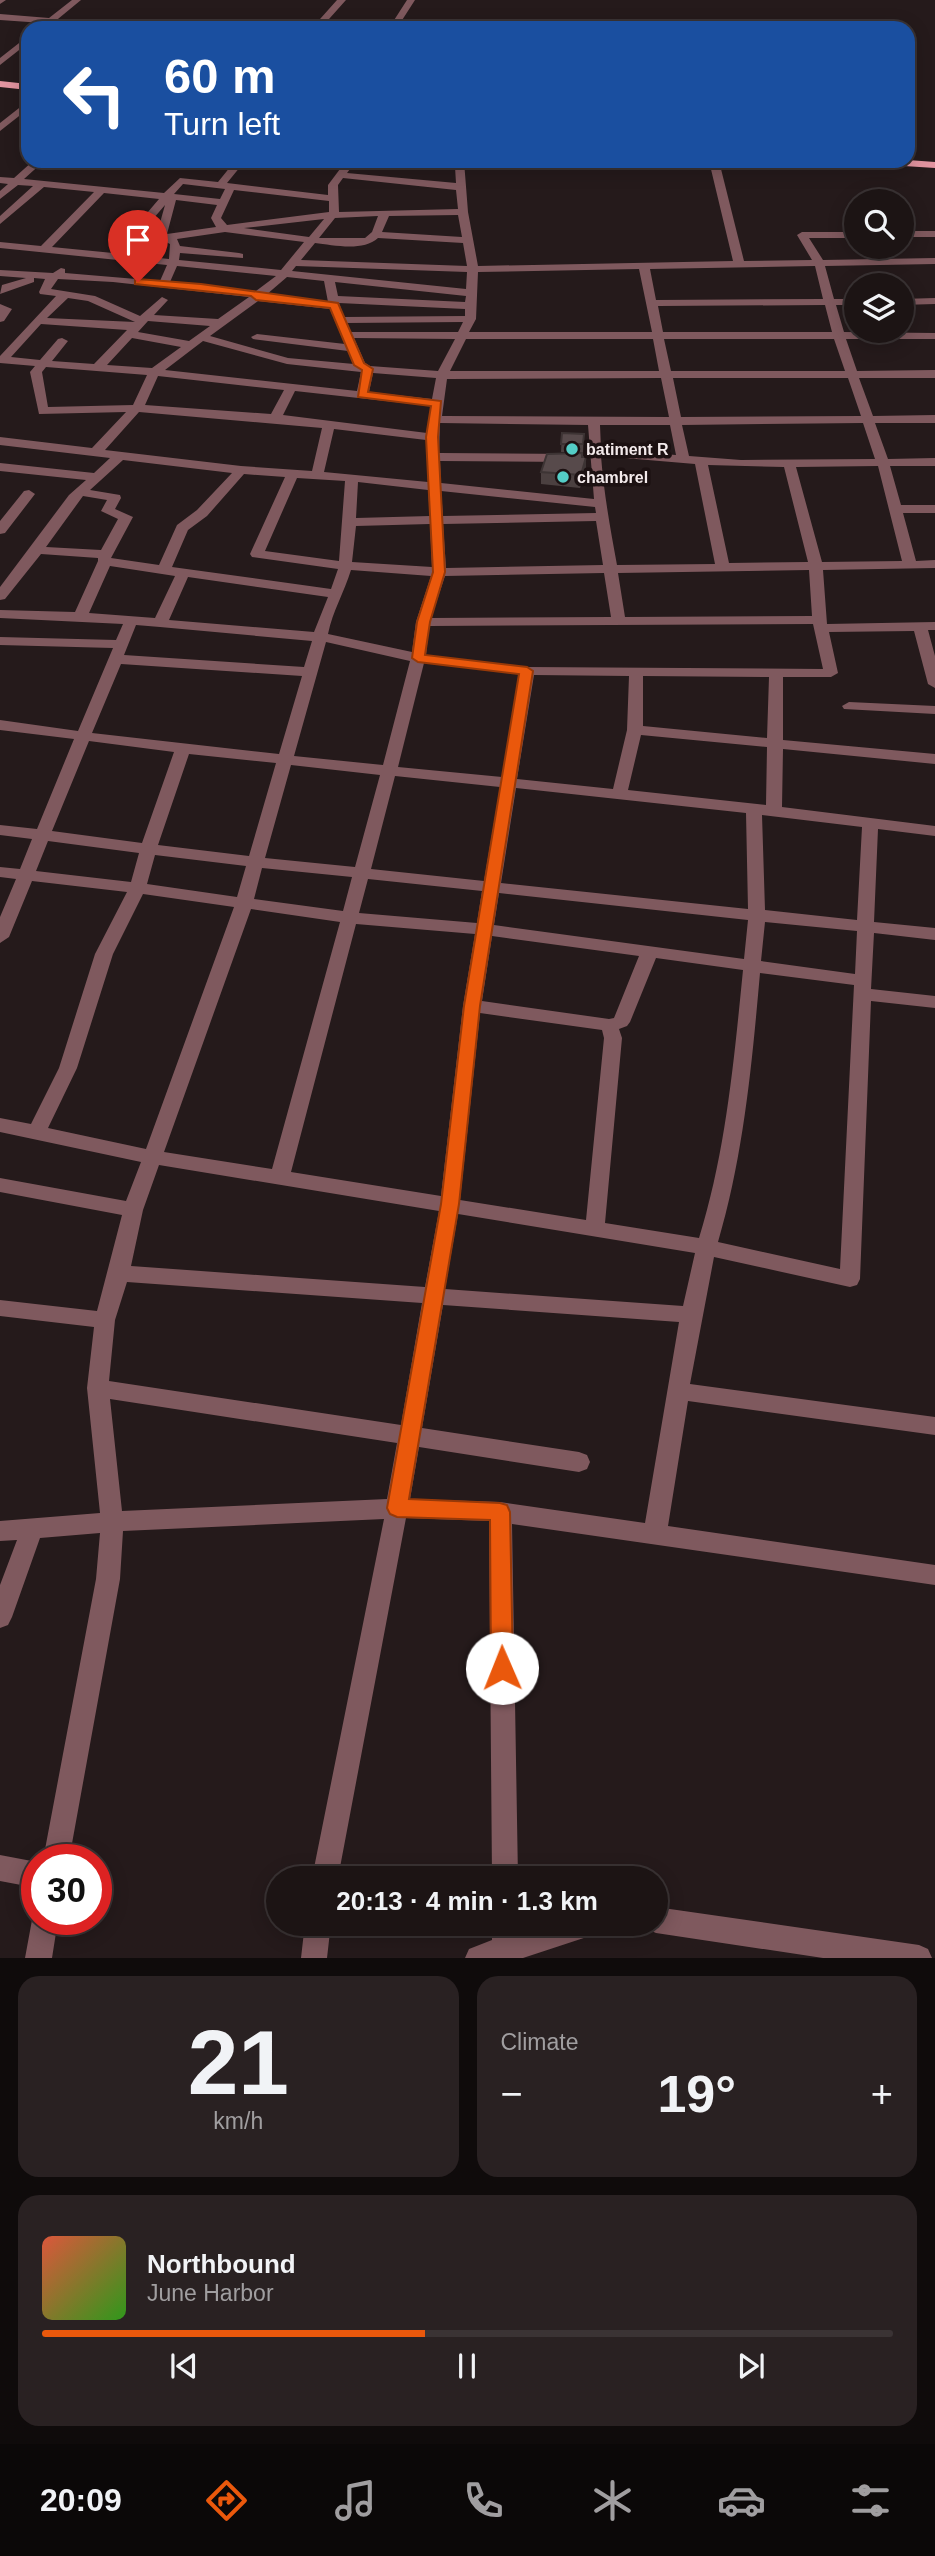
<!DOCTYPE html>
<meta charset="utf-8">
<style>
:root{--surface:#1c1414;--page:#292122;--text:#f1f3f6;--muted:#a09ea0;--line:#3a3334;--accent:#ea580c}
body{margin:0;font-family:Helvetica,sans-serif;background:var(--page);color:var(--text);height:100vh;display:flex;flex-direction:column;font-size:26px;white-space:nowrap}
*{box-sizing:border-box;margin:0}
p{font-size:23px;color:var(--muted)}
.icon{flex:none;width:38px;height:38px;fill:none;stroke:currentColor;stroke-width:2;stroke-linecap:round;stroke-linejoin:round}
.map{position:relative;height:1958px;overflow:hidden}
.drawer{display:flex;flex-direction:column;gap:18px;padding:18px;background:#0f0b0b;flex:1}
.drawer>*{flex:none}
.top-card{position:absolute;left:21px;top:21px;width:894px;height:147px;border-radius:21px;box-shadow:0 4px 18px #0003,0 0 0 2px var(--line);background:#1a4fa0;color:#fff;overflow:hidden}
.fabs{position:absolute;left:844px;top:189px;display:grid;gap:14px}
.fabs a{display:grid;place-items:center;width:70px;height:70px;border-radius:50%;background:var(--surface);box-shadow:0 4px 18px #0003,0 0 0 2px var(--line);font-size:35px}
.speed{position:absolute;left:21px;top:1844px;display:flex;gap:14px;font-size:35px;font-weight:700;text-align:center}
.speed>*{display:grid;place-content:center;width:91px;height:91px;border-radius:50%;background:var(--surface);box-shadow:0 4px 18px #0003,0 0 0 2px var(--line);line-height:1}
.speed .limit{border:10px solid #d22;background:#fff;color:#111}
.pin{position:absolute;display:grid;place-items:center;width:60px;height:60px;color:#fff;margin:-72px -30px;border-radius:50% 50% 50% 0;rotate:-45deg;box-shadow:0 0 7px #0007}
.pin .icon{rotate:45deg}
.me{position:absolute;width:77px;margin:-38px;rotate:359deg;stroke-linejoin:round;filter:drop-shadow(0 0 5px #0008)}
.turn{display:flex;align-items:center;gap:24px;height:147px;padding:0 28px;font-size:32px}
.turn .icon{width:91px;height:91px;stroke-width:2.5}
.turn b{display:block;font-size:49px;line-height:60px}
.big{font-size:52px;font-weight:700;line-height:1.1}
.drawer .tile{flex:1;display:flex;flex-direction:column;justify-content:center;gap:10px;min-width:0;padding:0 24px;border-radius:21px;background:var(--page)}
.drawer .dial{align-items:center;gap:0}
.dial b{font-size:91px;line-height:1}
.song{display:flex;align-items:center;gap:21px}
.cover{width:84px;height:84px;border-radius:10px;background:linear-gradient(135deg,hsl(10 70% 55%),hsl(110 70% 35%))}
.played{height:7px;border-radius:4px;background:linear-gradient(90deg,var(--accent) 45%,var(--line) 45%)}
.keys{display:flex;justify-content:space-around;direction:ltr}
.heat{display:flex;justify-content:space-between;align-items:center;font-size:38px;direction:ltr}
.drawer .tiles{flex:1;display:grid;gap:18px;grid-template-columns:1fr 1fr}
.tile:last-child{grid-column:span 2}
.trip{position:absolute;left:266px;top:1866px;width:402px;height:70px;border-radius:35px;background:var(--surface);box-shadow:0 4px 18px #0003,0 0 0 2px var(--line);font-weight:700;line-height:70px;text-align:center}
.tab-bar{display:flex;height:112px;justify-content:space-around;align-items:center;background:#0b0808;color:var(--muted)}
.tab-bar .icon{width:49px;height:49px}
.tab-bar .current{color:var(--accent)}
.tab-bar b{font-size:32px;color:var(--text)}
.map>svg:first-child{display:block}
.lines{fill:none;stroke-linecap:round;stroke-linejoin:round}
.minor{fill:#7f595e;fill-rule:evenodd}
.major{fill:#e294a0;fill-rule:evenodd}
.wall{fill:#4b4040}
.shaded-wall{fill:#3d3434}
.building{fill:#574a4b;stroke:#3d3434;stroke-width:2}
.route{fill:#ea580c;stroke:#983908;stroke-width:2}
.poi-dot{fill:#54cdc6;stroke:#1c1112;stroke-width:2.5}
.labels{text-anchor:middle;stroke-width:7;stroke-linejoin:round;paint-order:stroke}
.far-poi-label{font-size:16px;font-weight:bold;fill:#f3eaeb;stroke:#1c1112;text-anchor:start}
</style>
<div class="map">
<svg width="935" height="1958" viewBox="0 0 935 1958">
<rect width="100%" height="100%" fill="#251a1b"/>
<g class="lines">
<path class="minor" d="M0,0h6l-6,4z
M72,0h9l-34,28h-9l5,-5 -43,-3v-6l49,4z
M337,0h9l-25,28h-9z
M407,0h8l-18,28h-8z
M28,36v7l-28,22v-7z
M28,101v8l-28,22v-8z
M33,161h11l-20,18 140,14 16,-15 38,4 17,-21h10l-18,22 101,12v-10l18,-24h10l-9,12 109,10 -1,-16 -39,-6h48l4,51 10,54 255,-5 -24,-100h10l25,100 68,-1 -15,-25 5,-3h54v6h-47l14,22 112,-2v6l-110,2 9,33h22v6h-20l8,27 91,1v6h-89l11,32 78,-1v8h-76l14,38 62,-1v8h-60l13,36 47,-1v8h-45l11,39h34v8h-32l13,48 19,-1v8l-112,2 4,54 108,-2v8h-7l7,26v32l-7,-4 -14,-53 -85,1 9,41 -7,4h-48v63l152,14v10l-152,-15 -1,58 153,19v10l-57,-7 -4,93 61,6v12l-61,-7 -3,56 64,7v12l-64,-7 -11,278 -3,6 -7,2 -136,-30 -24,127 245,33v18l-247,-34 -20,125 267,39v20l-423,-61 6,354h-26l-3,-357 -83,-3 -68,360h-26l72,-359 -261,12 -3,48 -51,281h-26l53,-281 4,-46 -60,5 -28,79 -4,8 -8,3v-43l17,-45 -17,1v-20l100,-8 -13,-125 7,-61 -94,-11v-16l97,11 25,-96 -122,-23v-14l126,23 15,-39 -141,-30v-14l31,6 28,-56 36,-114 32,-62 -95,-11 -23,56 -9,6v-26l16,-38 -16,-2v-10l20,2 12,-30 -32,-4v-10l37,4 37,-90 -74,-9v-10l78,11 35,-83 -113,-3v-8l116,3 7,-16 -123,-6v-8l75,2 23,-51v-3l-57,-4 -36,45 -5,1v-13l69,-92 17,-15 -86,-9v-8l94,10 16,-15 -110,-13v-8l92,11 34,-36 -87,2 -9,-42 5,-6 -35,-3v-7l56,-60 -16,-2 -1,-2 6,-13 -11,-1v4l-34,12 2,-9 24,-7 -26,-2v-6l53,3 8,-5 4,1v4l95,8 7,-16 -167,-17v-6l41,4 53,-54 -50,-5 -44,37v-8l33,-30 -15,-1 -18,14v-8l8,-7 -8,-1v-6l14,1zM343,178l113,12 2,19 -119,3 -1,-27zM183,184l42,5 -5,10 -46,-5zM234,190l95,11v11l-102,13 -6,-7zM104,193l55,6 -46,54 -61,-6zM176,200l41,5 -6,13 5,9 -49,7zM165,205l-9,32 14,7 -1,15 -46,-5zM458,215l4,22 -80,-5 7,-16zM378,216l-6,16 -7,6h-46l16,-20zM324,219l-15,18 -65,-9zM225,232l79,10 -23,28 -102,-10 1,-7 63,5v-4l-4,-1 -59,-7 -3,-7zM378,238l85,5 4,23 -166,-6 14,-17c18,2 48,9 63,-5zM177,266l99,10 -20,15 -86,-9zM296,266l171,6 -1,17 -174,-18zM815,266l8,33 -167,1 -6,-31zM639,269l13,63h-183l7,-13 2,-47zM287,277l37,4 4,21 -62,-7zM58,279l55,3 136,15 -31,22 -64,-4 14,-15 -6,-3 -22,19 -45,-20 -44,-7zM335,282l131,14 -1,6 -127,-6zM68,298l20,3 47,21 -88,-4zM258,301l72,8 15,35 -88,-10 -6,3 2,2 95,12 6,13 -66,-6 -78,-22zM339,303l126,6v7l-121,1zM825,305l7,27h-169l-5,-26zM148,321l62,5 -21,15 -51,-9zM463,322l-5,10h-107l-4,-9zM41,324l86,6 -33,34 -42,-3 16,-20 -6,-3 -4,1 -18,21 -29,-3zM132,338l49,9 -29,21 -45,-3zM354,338l101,1 -17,32 -68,-5 -5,-3zM466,339h187l6,32h-209zM664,339h170l11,32h-174zM203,341l84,23 74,8 -4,19 -192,-21zM46,367l101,8 -14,30 -85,2 -6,-35zM373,373l63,5 -4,21 -63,-7zM158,376l126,14 -13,24 -126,-9zM661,378l8,39 -227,-1 5,-37zM673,378h175l13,38 -180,1zM295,391l136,15 -4,27 -144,-18zM139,412l183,16 -10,43 -71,-5 -136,-16zM440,423l148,2 6,74 -153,-16 -1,-22 130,1 6,-4 -6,-4 -131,-1zM863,423l12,36 -134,1 -52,-4 -7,-31zM600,425h70l6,30 -75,-6zM334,429l92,11 2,42 -104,-10zM601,456l94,8 20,100 -98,1c-7,-38 -13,-71 -16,-109zM123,460l109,13 -35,37 -20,15 -18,40 -48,-7 22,-41 -18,-8 6,-11 -1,-3 -30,-5zM708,465l76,2 24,95 -79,1zM878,466l24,95 -80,1 -26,-95zM244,474l41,3 -35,77 2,3 86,12 -7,20 -159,-22 16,-37 19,-14zM297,478l48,3 -6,80 -74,-10zM358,482l70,8 2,26 -74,2zM441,491l154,16 1,6 -153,3zM83,496l24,4 -6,11 17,8 -17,31 -55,-3zM596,521l7,44 -157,3 -3,-44zM430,524l2,43 -80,-5 4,-36zM110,566l65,10 -20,42 -66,-5zM351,570l80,6 -15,46 -4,30 -84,-18c5,-24 16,-41 23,-64zM809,570l3,46 -187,1 -7,-44zM604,573l7,44 -180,1 14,-42zM188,577l140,20 -14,35 -145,-12zM813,624l10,45 -296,-2 -101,-12 3,-29zM136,625l24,2 152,14 -8,26 -180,-12zM326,642l84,19 -27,104 -89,-9zM424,663l95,11 -17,103 -104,-10zM121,664l181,12 -23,78 -187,-21zM534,675l95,1 -2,54 -14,59 -96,-10zM643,676l126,1 -2,61 -124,-12zM641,735l126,12 -1,58 -138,-15zM89,741l85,11 -32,91 -90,-12zM189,754l87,9 -27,93 -91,-11zM291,765l89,10 -25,92 -90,-9zM395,776l105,11 -16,94 -113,-12zM516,788l230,25 2,96 -247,-26zM762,815l100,12 -5,93 -92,-10zM48,841l91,12 -8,29 -95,-11zM155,855l91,11 -9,31 -90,-13zM262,868l90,9 -9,34 -89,-12zM368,879l114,12 -5,32 -118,-10zM499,893l249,27 -4,39 -250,-34zM143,894l91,13 -88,242 -98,-21 29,-60 36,-114zM251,909l89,13 -68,247 -108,-17zM765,922l92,9 -2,43 -94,-13zM356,924l119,10 -12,72 -22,190 -150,-24zM492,936l147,20 -25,62 -5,1 -127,-18zM656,958l87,12c-9,90 -17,181 -44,268l-94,-15 17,-185 -3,-9 8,-3 3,-4zM760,973l94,12 -14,284 -122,-27c26,-88 34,-179 42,-269zM480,1013l122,17 2,8 -18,182 -126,-20zM159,1165l280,46 -14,76 -294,-21 12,-56zM458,1214l237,39 -12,53 -238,-17zM127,1282l295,21 -21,122 -292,-44 6,-61zM443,1305l236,17 -34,201 -145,-21 -90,-3 9,-52 160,25 8,-3 3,-7 -3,-7 -8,-3 -157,-24zM110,1399l287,44 -10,56 -265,12z
M901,231h34v6h-34z
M935,298v6l-34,1v-6z
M0,304l12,5 -8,12 -4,1z
M29,490l6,4 -30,39 -5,1v-13l24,-30z
M849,702l86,4v8l-91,-5 -2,-3z
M0,1855l37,7v26l-37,-7z
M656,1907l263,38 9,4 4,9h-109l-167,-25 -9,-4 -3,-6h12z
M37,1910v10h21l-6,38h-27l7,-38z
M305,1923h26l-4,35h-26z
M492,1923h26v9l30,-9h58l-4,9 -79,26h-58l4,-9 23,-9z"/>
<path class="major" d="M0,81l28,3v6l-28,-3z
M908,160l27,2v6l-62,-4 -5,-3z"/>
</g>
<path class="wall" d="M562,433l22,1 -1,18h-22z
M582,457h4v13l-6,18 -39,-4v-12z"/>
<path class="shaded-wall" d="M586,457v13l-6,18 1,-13z"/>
<path class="building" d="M562,433l22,1 -1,10h-22z
M582,453v4h4l-5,18 -40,-3 6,-18z"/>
<path class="route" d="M138,279l63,5 137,19 26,60 9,6 -5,23 73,9 -3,36 7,135 -15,50 -5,33 102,12 6,4 -53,335 -21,198 -50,295 91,4 7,2 3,7 3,156 -3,8 -8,3 -8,-3 -3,-8 -1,-148 -93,-3 -7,-3 -3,-6 54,-304 23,-198 55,-332 -101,-12 -6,-4 5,-36 16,-50 -7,-135 5,-31 -73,-9 4,-27 -8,-5 -24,-57 -74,-8 -5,-4 -116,-12v-4z"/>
<g class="poi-dot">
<circle cx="572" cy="449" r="7"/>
<circle cx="563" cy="477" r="7"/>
</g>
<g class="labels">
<g class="far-poi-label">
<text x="586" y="455">batiment R</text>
<text x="577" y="483">chambrel</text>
</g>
</g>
</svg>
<div class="fabs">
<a><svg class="icon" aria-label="search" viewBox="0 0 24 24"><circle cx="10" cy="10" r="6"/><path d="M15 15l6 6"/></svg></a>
<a><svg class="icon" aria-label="layers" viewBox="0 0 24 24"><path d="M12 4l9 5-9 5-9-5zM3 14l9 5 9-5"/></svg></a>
</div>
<div class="speed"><div class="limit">30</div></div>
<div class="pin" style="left:138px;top:282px;background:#d93025"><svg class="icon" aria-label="arrive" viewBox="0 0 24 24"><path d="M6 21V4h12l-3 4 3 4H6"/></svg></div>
<svg class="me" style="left:502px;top:1668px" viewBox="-20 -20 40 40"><circle r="19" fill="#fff"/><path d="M0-13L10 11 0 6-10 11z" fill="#ea580c"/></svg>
<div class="trip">20:13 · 4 min · 1.3 km</div>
<div class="top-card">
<div class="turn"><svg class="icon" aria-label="left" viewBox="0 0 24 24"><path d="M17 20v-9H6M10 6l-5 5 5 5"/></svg><div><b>60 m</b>Turn left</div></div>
</div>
</div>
<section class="drawer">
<div class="tiles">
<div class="tile dial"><b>21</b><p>km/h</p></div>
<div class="tile"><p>Climate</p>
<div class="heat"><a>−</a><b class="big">19°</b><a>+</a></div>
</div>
<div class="tile">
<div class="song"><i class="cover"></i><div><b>Northbound</b><p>June Harbor</p></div></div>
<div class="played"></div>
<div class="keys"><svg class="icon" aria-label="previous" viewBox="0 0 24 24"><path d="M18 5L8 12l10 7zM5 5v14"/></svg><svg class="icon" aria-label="pause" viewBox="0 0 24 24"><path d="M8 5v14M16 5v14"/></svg><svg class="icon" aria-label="next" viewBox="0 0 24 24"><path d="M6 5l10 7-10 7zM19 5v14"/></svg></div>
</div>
</div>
</section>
<nav class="tab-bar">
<b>20:09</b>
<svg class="icon current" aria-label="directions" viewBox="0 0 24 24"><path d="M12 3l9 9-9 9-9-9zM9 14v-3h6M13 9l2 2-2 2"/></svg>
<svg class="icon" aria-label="music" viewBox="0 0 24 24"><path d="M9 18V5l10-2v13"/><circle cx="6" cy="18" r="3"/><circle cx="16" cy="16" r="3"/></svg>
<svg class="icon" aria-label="phone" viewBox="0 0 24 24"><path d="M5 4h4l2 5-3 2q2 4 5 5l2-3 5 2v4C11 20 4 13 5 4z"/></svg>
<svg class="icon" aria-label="climate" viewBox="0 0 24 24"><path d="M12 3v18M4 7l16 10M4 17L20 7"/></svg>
<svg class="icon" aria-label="car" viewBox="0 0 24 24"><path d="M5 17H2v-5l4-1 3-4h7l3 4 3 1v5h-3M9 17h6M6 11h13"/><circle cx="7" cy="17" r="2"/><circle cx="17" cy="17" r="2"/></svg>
<svg class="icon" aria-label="filters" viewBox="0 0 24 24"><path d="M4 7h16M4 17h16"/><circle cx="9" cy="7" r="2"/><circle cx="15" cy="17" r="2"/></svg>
</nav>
